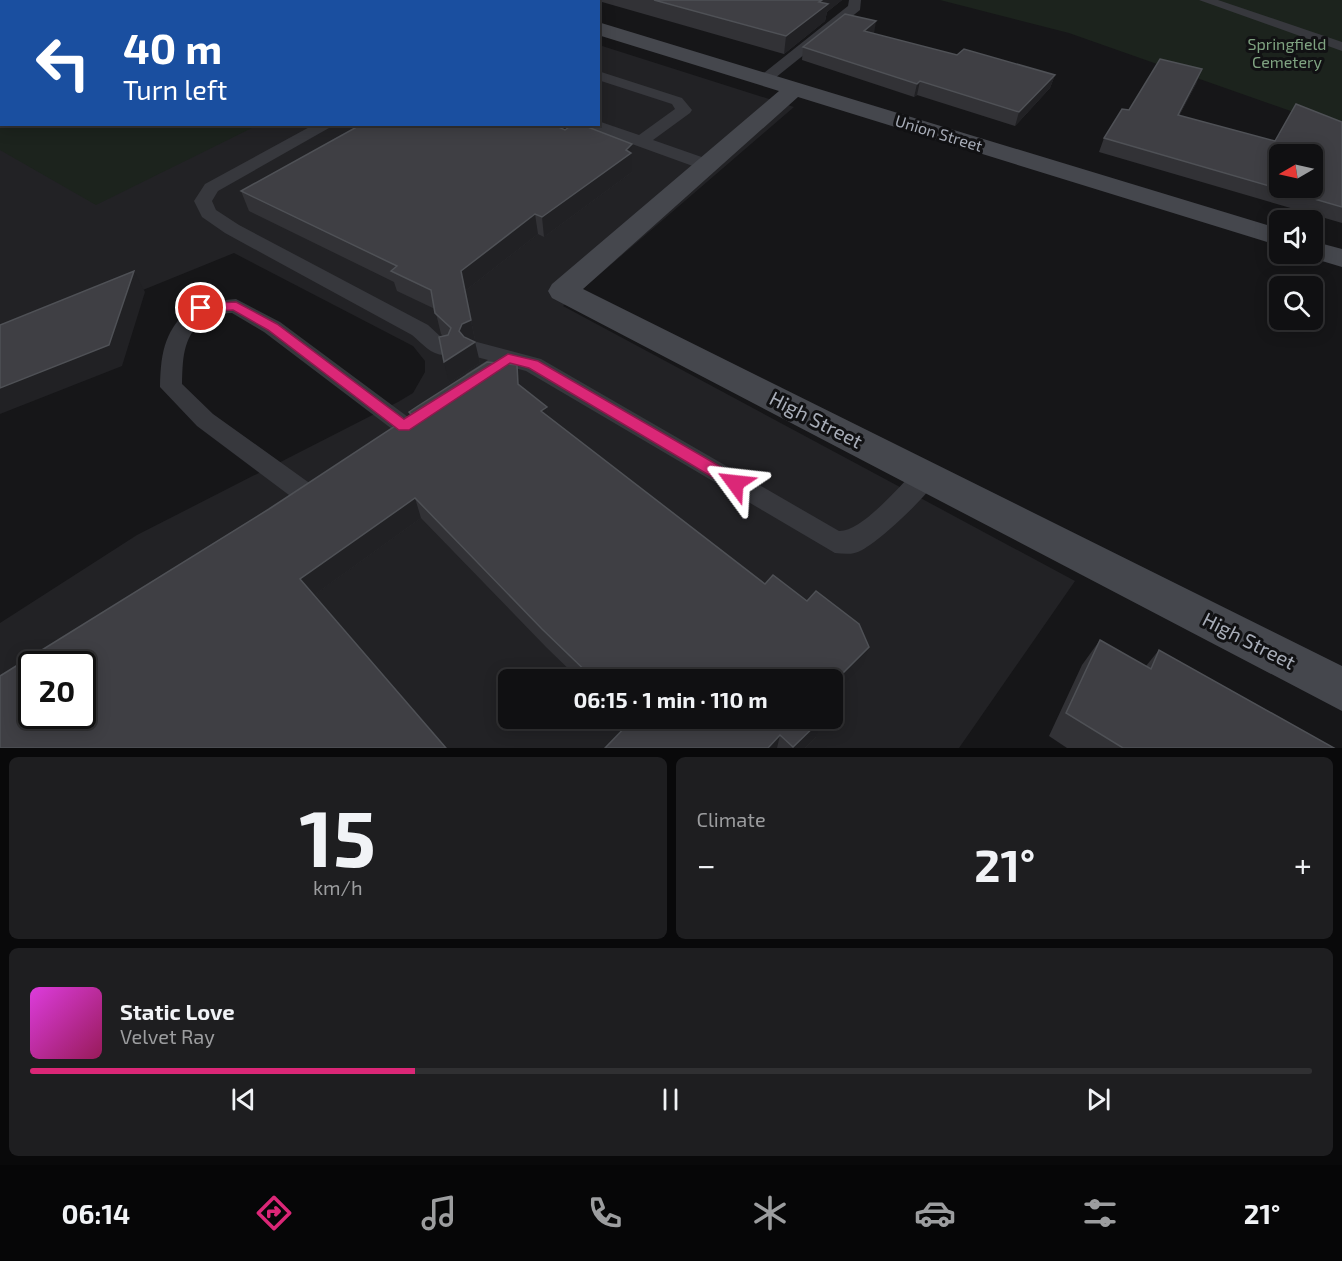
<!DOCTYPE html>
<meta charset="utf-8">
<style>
:root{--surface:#101012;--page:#1e1e20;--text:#f1f3f6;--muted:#9c9d9f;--line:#303032;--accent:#db2777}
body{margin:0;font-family:"Exo 2",sans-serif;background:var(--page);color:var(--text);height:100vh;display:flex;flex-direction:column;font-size:22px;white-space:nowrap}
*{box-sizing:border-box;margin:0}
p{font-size:20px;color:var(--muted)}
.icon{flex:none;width:33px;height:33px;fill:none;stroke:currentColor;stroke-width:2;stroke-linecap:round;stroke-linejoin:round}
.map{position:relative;height:748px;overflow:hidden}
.panel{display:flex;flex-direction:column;gap:9px;padding:9px;background:#09090a;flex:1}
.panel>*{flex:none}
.hud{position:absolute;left:0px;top:0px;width:600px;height:126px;box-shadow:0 3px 15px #0003,0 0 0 2px var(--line);background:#1a4fa0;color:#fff;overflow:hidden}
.needle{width:39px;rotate:261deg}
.tools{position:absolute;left:1269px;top:144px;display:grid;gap:12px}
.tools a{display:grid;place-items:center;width:54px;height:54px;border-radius:9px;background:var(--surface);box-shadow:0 3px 15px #0003,0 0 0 2px var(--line);font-size:30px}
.speed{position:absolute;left:18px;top:651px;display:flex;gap:12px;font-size:30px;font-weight:700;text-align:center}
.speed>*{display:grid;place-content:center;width:78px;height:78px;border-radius:50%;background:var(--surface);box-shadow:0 3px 15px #0003,0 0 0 2px var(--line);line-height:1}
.speed .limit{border:3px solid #111;border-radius:9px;background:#fff;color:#111}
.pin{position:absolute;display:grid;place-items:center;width:51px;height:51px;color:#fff;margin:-26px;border:3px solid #fff;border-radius:50%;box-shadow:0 2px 6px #0007}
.me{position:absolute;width:66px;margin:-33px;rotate:300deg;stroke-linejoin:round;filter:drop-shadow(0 0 4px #0008)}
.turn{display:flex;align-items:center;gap:21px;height:126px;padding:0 24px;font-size:27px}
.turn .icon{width:78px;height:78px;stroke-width:2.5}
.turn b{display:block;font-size:42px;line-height:51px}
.big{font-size:45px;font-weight:700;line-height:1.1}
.panel .card{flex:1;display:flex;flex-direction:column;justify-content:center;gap:9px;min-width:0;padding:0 21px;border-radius:9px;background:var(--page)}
.panel .dial{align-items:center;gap:0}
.dial b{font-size:78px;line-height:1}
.song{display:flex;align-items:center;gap:18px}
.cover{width:72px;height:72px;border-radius:9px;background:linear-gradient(135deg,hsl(300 70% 55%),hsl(330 70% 35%))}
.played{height:6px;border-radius:3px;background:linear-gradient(90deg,var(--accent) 30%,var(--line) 30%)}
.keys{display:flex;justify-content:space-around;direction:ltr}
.heat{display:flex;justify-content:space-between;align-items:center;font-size:33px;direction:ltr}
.panel .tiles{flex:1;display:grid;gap:9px;grid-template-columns:1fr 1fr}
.card:last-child{grid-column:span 2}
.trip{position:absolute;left:498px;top:669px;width:345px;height:60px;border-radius:9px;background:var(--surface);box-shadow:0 3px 15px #0003,0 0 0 2px var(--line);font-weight:700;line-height:60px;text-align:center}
.dock{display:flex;height:96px;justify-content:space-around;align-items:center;background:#060607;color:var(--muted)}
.dock .icon{width:42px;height:42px}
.dock .current{color:var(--accent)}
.dock b{font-size:27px;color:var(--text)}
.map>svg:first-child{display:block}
.built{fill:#222225;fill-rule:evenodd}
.green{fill:#1c231d}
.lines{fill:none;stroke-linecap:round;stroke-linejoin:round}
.lane{fill:#37383d;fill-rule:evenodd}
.secondary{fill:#45474d;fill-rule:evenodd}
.wall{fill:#323236}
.shaded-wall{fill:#212124}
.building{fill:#3f3f44;stroke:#4f5156;stroke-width:1.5;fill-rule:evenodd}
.route{fill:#db2777;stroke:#8e194d;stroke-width:1.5}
.labels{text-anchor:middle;stroke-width:6;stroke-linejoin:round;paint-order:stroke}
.far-park-label{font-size:16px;fill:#7fa381;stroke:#111113}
.far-street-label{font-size:16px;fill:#a8adb8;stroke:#111113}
.street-label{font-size:20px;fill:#a8adb8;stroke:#111113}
</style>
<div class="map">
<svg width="1342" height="748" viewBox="0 0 1342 748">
<rect width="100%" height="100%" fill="#161618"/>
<path class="built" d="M599,45l195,62 -231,199 512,275 -116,167h-959v-125l137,-88 261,-133 15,-9 12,-21v-11l-12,-15 -179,-93 -234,95v-259l2,35h596zM32,664h50v52h-50zM508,680h324v38h-324z"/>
<path class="green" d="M940,0h402v129l-273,-96z
M0,105l2,19 256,1 -162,80 -96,-55z"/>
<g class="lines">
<path class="lane" d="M39,0h13l1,2h-13z
M114,0h15l-16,2z
M849,0h12l-1,10 -90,72h-10l-2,-3 2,-3 88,-70z
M1199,0h19l124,42v9z
M598,71l84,27 10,12 -2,3 -37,27 60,21 3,4 -3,4h-12l-116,-42 -2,-3h15v-3l41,14 36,-26 -3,-5 -74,-24z
M315,124h21l-118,67 -6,10 4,9 23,15 189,100 26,24 -3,5c-17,5 -27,-9 -39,-19l-187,-102 -23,-16 -8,-16 11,-17z
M236,299l44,23 132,98 4,6 -4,6 -8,3 -8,-3 -132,-100 -32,-19 -25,1c-24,24 -24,39 -25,70l31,30 102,73 4,7 -4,7 -9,3 -9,-3 -100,-75 -37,-39c1,-39 5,-56 34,-84z
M477,342l64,17 298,172c23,1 61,-46 78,-62l9,-3 9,3 4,7c-11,20 -57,63 -77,74 -8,5 -17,4 -27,3l-309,-182 -15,-4c-14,9 -28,24 -45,19l-3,-6 3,-6 22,-14 -19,-5 -3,-5 3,-5z"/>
<path class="secondary" d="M173,0h21l-22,2z
M501,0h22l1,2h-22z
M598,22l682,207v17l-482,-149 -215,192 759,377v45l-790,-413 -4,-7 4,-7 227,-193 -181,-56z
M0,66h2v12h-2z
M1312,241l30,8v18l-40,-12 10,-1z"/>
</g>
<path class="wall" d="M595,0h247l-15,12 -2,9 -41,33z
M874,34l83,21 98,20 -5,13 -35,38 -98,-31 -3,2 -112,-37 1,-13z
M1197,82l-18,34 96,25 67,-19v101l-243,-71 5,-14z
M565,130l67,14v28l-88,65 -6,-3 -73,57 10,49 -2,1 2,1 5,21 -31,20 -6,-47 -2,-2 -6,-25 -38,-18 -3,-9 -145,-71 -8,-20z
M520,386l27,21 1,10 315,248 -31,15h-252l-34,-33 -125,-129 -107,77 -314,153 410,-332 -1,-4z
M1100,640l46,26 13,-16 175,98h-267l-18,-12 33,-71z
M620,718h199l-3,19 -11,11h-200l22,-22z"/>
<path class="shaded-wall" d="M822,0h20l-15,12 -2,9 -41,33 2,-18z
M876,21l-2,13 -10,-3z
M1202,69l-5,13 -25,47 6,-14z
M1055,75l-5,13 -35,38 4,-14z
M920,81l-3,14 -3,2 3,-13z
M632,144v28l-88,65 -2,-20z
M535,214l3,20 -73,57 10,49 -8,4 8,-2 5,21 -31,20 -5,-21 15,-31 2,-60z
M134,271l11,21 -23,74 -122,48v-26z
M517,365l3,21 1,19 -3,-21z
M547,407l3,20 -9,-16z
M415,498l6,20 -111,80 -10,-19z
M869,647l-6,18 -31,31v-12z
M821,720l-5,17 -11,11h-12z
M780,735l-3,13h-9z"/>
<path class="building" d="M654,0h168l-3,2 9,2 -42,32z
M845,14l31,7 -12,10 93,24 7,-6 91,26 -36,37 -99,-31 -3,3 -114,-37z
M1160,59l42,10 -24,46 97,26 21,-37 46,18v85l-238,-69 18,-29 7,1zM1280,154h32v34h-32z
M362,124h190l13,6 8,-6h7l52,20 -6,6 5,3 -89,64 -7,-3 -74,57 10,49 -9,4 -3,7 5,6 11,5 -31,20 -5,-25 9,-2 3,-7 -16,-15 -4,-23 -40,-19 6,-5 -156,-75z
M134,271l-25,74 -109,43v-63z
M487,362l30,3 1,19 29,23 -6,4 224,173 8,-9 34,26 9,-10 43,33 10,23 -37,37v-4h-237l-53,-51 -127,-131 -115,81 146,169h-446v-72l269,-167 143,-94 -3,-3 9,-6zM32,664h50v52h-50z
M1100,640l51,29 8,-19 175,98h-211l-57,-35z
M634,718h185l2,2 -28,27 -13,-12 -12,13h-163z"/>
<path class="route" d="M236,302l41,22 127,95 104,-65 30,7 202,117 2,5 -2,4h-11l-200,-119 -19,-5 -101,67h-10l-131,-100 -35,-20 -32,2 -7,-4 7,-4z"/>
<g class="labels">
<g class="far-park-label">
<text x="1287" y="50">Springfield<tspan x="1287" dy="18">Cemetery</tspan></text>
</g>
<g class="far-street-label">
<text transform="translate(939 133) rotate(17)" y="6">Union Street</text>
</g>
<g class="street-label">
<text transform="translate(816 420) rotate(27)" y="7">High Street</text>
<text transform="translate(1249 641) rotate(27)" y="7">High Street</text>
</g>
</g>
</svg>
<div class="tools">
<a><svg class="needle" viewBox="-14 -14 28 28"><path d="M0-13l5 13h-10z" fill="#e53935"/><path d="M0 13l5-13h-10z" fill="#9c9d9f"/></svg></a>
<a><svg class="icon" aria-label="sound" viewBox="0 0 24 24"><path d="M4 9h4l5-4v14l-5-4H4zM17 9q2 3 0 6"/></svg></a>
<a><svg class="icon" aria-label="search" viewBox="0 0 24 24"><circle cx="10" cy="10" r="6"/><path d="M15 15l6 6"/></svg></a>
</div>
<div class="speed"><div class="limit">20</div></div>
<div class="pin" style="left:201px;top:308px;background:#d93025"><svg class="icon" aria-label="arrive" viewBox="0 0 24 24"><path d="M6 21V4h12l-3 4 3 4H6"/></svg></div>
<svg class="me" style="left:735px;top:483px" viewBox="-20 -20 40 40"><path d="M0-17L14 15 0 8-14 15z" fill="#db2777" stroke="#fff" stroke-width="4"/></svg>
<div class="trip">06:15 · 1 min · 110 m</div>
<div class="hud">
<div class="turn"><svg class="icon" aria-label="left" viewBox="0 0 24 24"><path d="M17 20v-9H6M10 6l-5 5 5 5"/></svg><div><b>40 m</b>Turn left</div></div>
</div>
</div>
<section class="panel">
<div class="tiles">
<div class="card dial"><b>15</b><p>km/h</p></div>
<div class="card"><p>Climate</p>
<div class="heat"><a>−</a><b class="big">21°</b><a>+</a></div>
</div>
<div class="card">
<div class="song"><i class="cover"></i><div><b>Static Love</b><p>Velvet Ray</p></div></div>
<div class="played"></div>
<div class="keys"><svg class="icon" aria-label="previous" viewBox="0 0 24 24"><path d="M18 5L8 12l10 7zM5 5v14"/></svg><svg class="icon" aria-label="pause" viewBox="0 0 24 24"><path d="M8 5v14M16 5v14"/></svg><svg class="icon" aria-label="next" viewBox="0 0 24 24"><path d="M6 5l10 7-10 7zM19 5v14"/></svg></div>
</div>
</div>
</section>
<nav class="dock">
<b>06:14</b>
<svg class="icon current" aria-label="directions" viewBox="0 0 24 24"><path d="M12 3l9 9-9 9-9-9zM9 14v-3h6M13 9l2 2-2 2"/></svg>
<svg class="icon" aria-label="music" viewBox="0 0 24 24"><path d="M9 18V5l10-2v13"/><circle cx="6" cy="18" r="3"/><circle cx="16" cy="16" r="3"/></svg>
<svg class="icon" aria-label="phone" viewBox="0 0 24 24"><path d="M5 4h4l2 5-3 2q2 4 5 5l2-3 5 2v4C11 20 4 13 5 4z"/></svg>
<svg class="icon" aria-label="climate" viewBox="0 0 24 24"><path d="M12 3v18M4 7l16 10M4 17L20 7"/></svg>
<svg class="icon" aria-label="car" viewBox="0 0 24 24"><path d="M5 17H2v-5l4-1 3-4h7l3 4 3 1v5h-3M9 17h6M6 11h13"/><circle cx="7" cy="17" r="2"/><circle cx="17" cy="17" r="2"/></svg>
<svg class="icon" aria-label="filters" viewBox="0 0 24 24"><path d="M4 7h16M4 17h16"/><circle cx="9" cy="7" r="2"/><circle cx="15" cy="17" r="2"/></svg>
<b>21°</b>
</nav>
